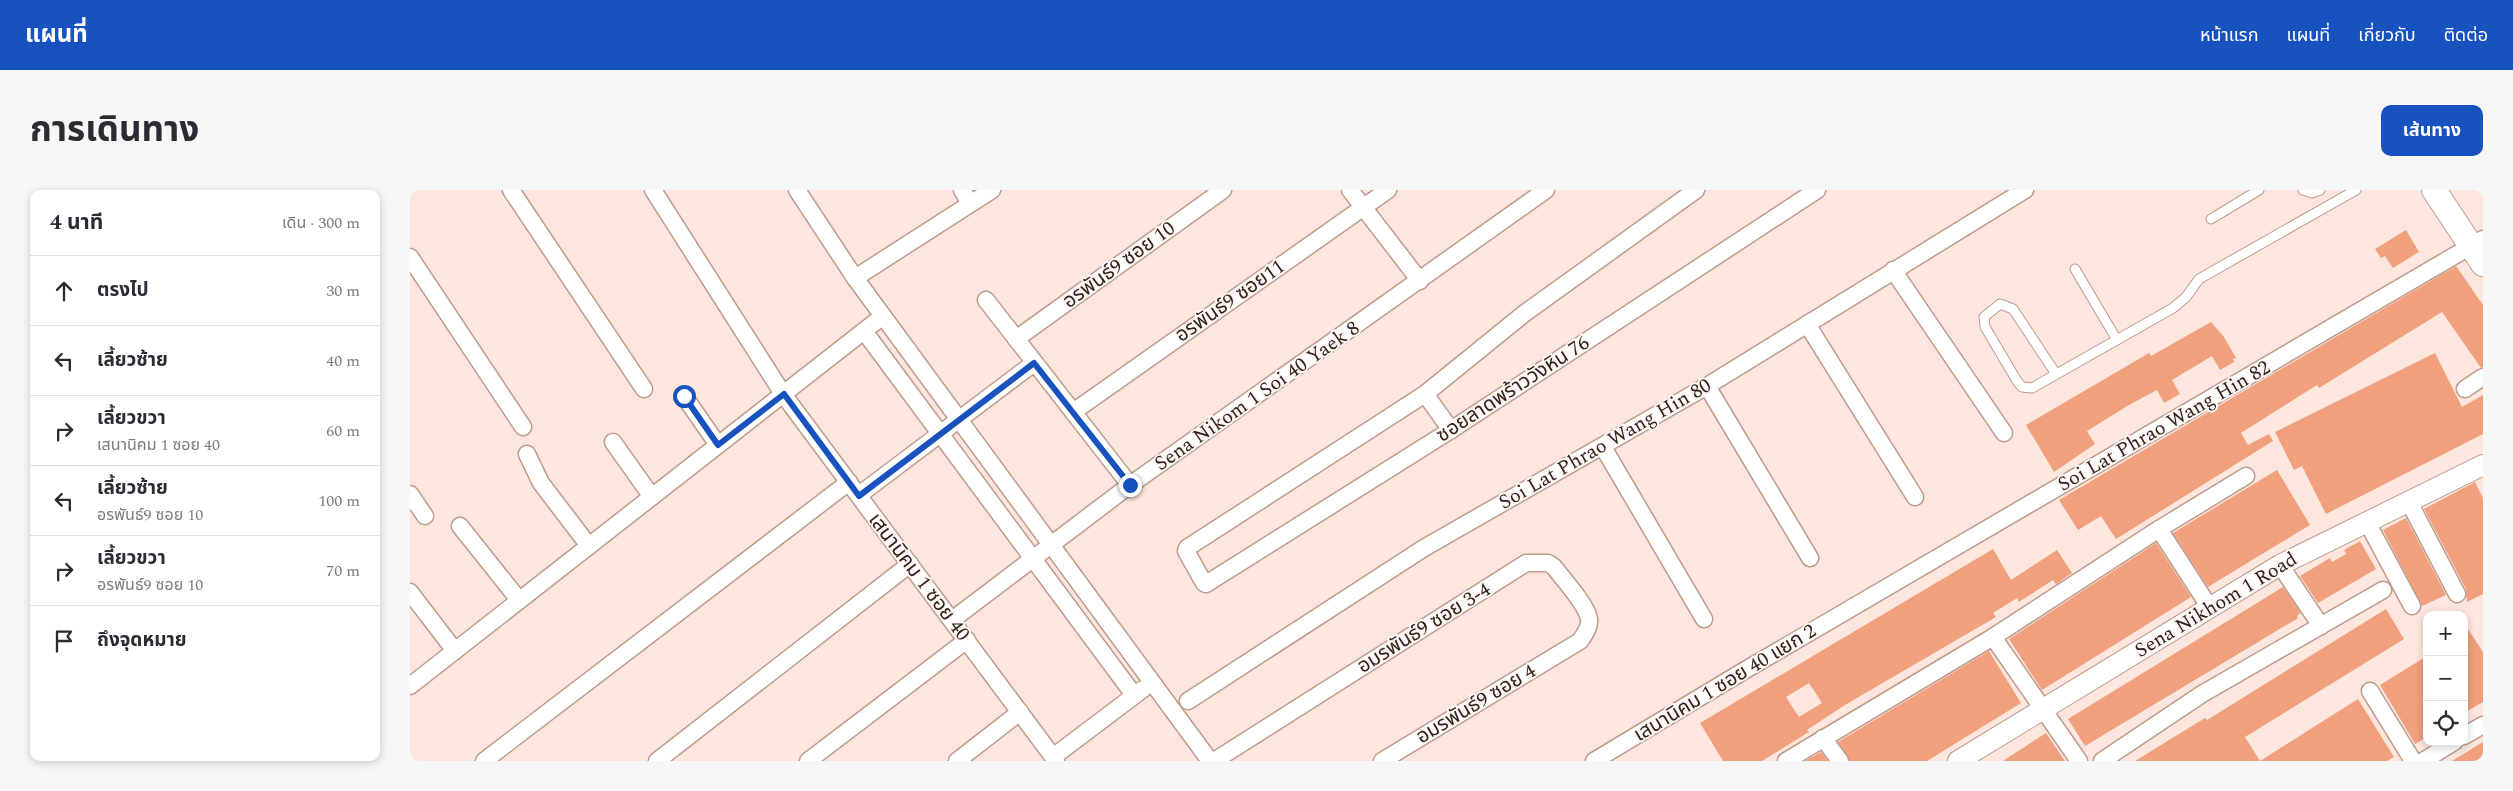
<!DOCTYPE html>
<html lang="th">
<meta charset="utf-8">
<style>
:root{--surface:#fff;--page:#f7f7f7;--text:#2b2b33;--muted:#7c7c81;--line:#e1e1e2;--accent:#1852be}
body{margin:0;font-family:Spectral,"Noto Sans Thai",serif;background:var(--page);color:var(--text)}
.controls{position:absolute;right:15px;bottom:15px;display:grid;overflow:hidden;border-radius:10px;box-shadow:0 2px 8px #0003}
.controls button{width:45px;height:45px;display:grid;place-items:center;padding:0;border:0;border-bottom:1px solid var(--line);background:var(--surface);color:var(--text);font:25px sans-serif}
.stop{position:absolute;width:15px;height:15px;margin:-11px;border:4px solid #1852be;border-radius:50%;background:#fff}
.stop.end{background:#1852be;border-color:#fff;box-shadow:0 1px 5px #0008}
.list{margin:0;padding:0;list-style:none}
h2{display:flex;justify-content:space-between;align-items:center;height:65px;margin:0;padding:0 20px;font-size:21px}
h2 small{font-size:16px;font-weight:400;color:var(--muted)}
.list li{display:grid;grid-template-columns:32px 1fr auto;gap:15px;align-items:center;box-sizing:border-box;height:70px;padding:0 20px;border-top:1px solid var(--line)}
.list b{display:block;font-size:19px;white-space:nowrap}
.list p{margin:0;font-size:16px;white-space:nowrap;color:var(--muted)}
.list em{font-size:16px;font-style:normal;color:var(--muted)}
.icon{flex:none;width:28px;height:28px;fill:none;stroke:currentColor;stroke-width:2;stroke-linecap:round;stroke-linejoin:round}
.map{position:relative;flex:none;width:2073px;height:571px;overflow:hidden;border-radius:10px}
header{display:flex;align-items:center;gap:30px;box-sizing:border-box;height:70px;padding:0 25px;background:var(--accent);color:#fff}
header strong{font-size:24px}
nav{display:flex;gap:28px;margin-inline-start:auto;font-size:18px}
.intro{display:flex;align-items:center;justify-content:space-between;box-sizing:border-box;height:120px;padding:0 30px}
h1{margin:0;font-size:35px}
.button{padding:12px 22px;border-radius:10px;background:var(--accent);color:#fff;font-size:18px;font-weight:700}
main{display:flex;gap:30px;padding:0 30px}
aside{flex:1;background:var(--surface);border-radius:10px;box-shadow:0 2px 8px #0003}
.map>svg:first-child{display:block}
.building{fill:#f0a07c;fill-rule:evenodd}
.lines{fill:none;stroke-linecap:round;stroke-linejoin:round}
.service-casing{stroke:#bd9c8d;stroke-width:11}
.minor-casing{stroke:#bd9c8d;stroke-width:19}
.tertiary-casing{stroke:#bd9c8d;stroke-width:22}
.secondary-casing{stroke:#bd9c8d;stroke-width:26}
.service{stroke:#fff;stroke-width:9}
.minor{stroke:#fff;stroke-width:16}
.tertiary{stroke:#fff;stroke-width:20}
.secondary{stroke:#fff;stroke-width:24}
.route{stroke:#1852be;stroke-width:6}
.labels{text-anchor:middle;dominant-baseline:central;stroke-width:4;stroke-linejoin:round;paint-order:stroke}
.street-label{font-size:20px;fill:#2f221d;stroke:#fef7f4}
</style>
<header>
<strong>แผนที่</strong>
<nav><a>หน้าแรก</a><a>แผนที่</a><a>เกี่ยวกับ</a><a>ติดต่อ</a></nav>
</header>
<div class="intro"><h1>การเดินทาง</h1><a class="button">เส้นทาง</a></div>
<main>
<aside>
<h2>4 นาที<small>เดิน · 300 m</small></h2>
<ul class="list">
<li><svg class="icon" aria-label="ahead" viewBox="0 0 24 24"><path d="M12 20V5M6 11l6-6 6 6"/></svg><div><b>ตรงไป</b></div><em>30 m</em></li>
<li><svg class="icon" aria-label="left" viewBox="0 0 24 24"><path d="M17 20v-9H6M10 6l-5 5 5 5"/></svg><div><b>เลี้ยวซ้าย</b></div><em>40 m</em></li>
<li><svg class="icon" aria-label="right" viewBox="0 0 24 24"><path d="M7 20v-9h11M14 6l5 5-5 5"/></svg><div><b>เลี้ยวขวา</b><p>เสนานิคม 1 ซอย 40</p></div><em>60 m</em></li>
<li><svg class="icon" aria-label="left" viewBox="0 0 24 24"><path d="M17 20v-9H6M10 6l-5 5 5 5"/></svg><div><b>เลี้ยวซ้าย</b><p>อรพันธ์9 ซอย 10</p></div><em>100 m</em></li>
<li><svg class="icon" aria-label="right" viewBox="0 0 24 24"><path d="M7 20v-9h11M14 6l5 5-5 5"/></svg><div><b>เลี้ยวขวา</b><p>อรพันธ์9 ซอย 10</p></div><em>70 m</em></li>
<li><svg class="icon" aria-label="arrive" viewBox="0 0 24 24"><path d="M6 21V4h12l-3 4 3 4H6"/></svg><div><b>ถึงจุดหมาย</b></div></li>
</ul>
</aside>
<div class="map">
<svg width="2073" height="571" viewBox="0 0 2073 571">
<rect width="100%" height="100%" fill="#fce6dd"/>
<g class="building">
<path d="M1996,40l13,22 -26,16 -8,-12 -4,2 -6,-9z"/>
<path d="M2046,76l27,39v62l-2,1 -39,-56 -123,76 -2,-3 -76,48 7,12 21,-11 4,7 -157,98 -15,-23 -23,14 -19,-30z"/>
<path d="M1801,132l13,15 12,21 -3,1 1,3 -14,8 -8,-14 -40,24 8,14 -16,9 -7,-13 -28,15 -42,26 8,13 -41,28 -28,-47 123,-72 2,3z"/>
<path d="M2025,163l27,54 21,-12v39l-157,80 -24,-48 -8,4 -19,-38z"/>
<path d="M1867,280l33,55 -102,62 -35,-54z"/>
<path d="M2065,292l8,16v96l-16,8 -1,-13 -42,-80z"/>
<path d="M1996,328l40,77 -24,11 -39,-76z"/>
<path d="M1950,351l16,28 -58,34 -18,-27 30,-18 2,4 14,-8 -2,-4z"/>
<path d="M1746,353l35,54 -149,93 -33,-51z"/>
<path d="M1583,359l18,31 46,-30 15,23 -16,11 -3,-4 -34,22 -2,-4 -24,15 3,4 -151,88 -38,25 2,2 -47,29h-39l-23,-38zM1399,493l13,20 -23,14 -13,-20z"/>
<path d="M1873,397l18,26 -4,3 1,2 -213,128 -17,-27z"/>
<path d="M1976,419l18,30 -159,98 15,24 98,-62 36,58 -7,4h-252l70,-43 2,2z"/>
<path d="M2054,433l19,29v50l-19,11z"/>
<path d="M1579,461l32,52 -94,58h-77l-12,-19z"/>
<path d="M2017,466v81l-12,7 -35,-59z"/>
<path d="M1636,543l19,28h-62z"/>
<path d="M2073,552v19h-31z"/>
<path d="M1411,562l7,9h-23z"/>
</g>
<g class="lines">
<defs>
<g id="service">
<path d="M1893,0l9,3 8,-3"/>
<path d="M1801,29l48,-29"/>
<path d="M1665,79l42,71"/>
<path d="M1646,184l-43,-65 -13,-5 -16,13 1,10 32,54 5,6 10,1 141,-80 13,-11 13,-18 157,-89"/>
</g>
<g id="minor">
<path d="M101,0l133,199"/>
<path d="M243,0l130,204 273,367"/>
<path d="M387,0l58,88 355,483"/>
<path d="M552,0l8,13"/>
<path d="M940,0l70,91"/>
<path d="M1286,0l-171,123 -100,81 -238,154 -1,3 18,32 2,1 245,-154 366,-240"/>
<path d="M0,67l113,170"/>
<path d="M1483,80l111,163"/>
<path d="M445,88l137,-88"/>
<path d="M576,110l144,185"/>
<path d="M1397,134l108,173"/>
<path d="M454,141l270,364"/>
<path d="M606,149l207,-149"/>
<path d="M1297,196l103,172"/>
<path d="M2055,199l18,-12"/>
<path d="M1015,204l26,36"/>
<path d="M274,206l34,49"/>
<path d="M663,222l315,-222"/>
<path d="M203,252l39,55"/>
<path d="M1193,257l101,172"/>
<path d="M117,264l14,29 48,63"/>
<path d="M0,304l15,22"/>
<path d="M449,305l175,-132"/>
<path d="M1999,312l48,92"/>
<path d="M1957,332l45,84"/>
<path d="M50,336l59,74"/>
<path d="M1749,339l51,79"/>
<path d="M1870,375l41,61"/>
<path d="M0,402l45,59"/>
<path d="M542,430l178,-135 416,-295"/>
<path d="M1583,447l86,124"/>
<path d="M0,496l473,-370"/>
<path d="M1960,501l43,70"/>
<path d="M778,511l236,-153 283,-162 318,-196"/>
<path d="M2054,546l19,-11"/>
<path d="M1413,548l17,23"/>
<path d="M643,567l90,-68"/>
<path d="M74,571l365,-279"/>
<path d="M247,571l253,-197"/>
<path d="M398,571l159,-121"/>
<path d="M547,571l63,-49"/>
<path d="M804,571l312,-198h22l6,4c9,12 33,38 35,52 1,8 -4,15 -9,22l-198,120"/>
<path d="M1184,571l153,-92 736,-430"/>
<path d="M1376,571l207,-124 166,-108 87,-53"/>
<path d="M1692,571l100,-67 181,-104"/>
<path d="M2013,571l31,-19"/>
</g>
<path id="tertiary" d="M1548,571l322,-196 203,-100"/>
<path id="secondary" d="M2024,0l49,74"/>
</defs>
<use href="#service" class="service-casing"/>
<use href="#minor" class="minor-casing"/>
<use href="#tertiary" class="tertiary-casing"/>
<use href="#secondary" class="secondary-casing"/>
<use href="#service" class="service"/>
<use href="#minor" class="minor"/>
<use href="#tertiary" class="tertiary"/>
<use href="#secondary" class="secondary"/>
</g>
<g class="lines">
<path class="route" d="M274,206l34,49 66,-51 75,102 175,-133 96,122"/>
</g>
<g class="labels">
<g class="street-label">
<text transform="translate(709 75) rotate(-36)">อรพันธ์9 ซอย 10</text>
<text transform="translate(820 111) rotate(-35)">อรพันธ์9 ซอย11</text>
<text transform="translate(1103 199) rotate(-33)">ซอยลาดพร้าววังหิน 76</text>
<text transform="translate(847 206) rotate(-35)">Sena Nikom 1 Soi 40 Yaek 8</text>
<text transform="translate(1754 236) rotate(-30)">Soi Lat Phrao Wang Hin 82</text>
<text transform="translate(1195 254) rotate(-30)">Soi Lat Phrao Wang Hin 80</text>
<text transform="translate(509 387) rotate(53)">เสนานิคม 1 ซอย 40</text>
<text transform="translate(1806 415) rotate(-31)">Sena Nikhom 1 Road</text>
<text transform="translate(1014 438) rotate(-32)">อมรพันธ์9 ซอย 3-4</text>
<text transform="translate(1315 493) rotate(-31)">เสนานิคม 1 ซอย 40 แยก 2</text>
<text transform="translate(1066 514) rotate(-31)">อมรพันธ์9 ซอย 4</text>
</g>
</g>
</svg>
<div class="controls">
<button>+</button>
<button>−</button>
<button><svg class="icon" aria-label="locate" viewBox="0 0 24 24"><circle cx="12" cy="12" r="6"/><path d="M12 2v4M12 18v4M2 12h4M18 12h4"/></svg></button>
</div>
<div class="stop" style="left:274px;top:206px"></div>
<div class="stop end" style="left:720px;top:295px"></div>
</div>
</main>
